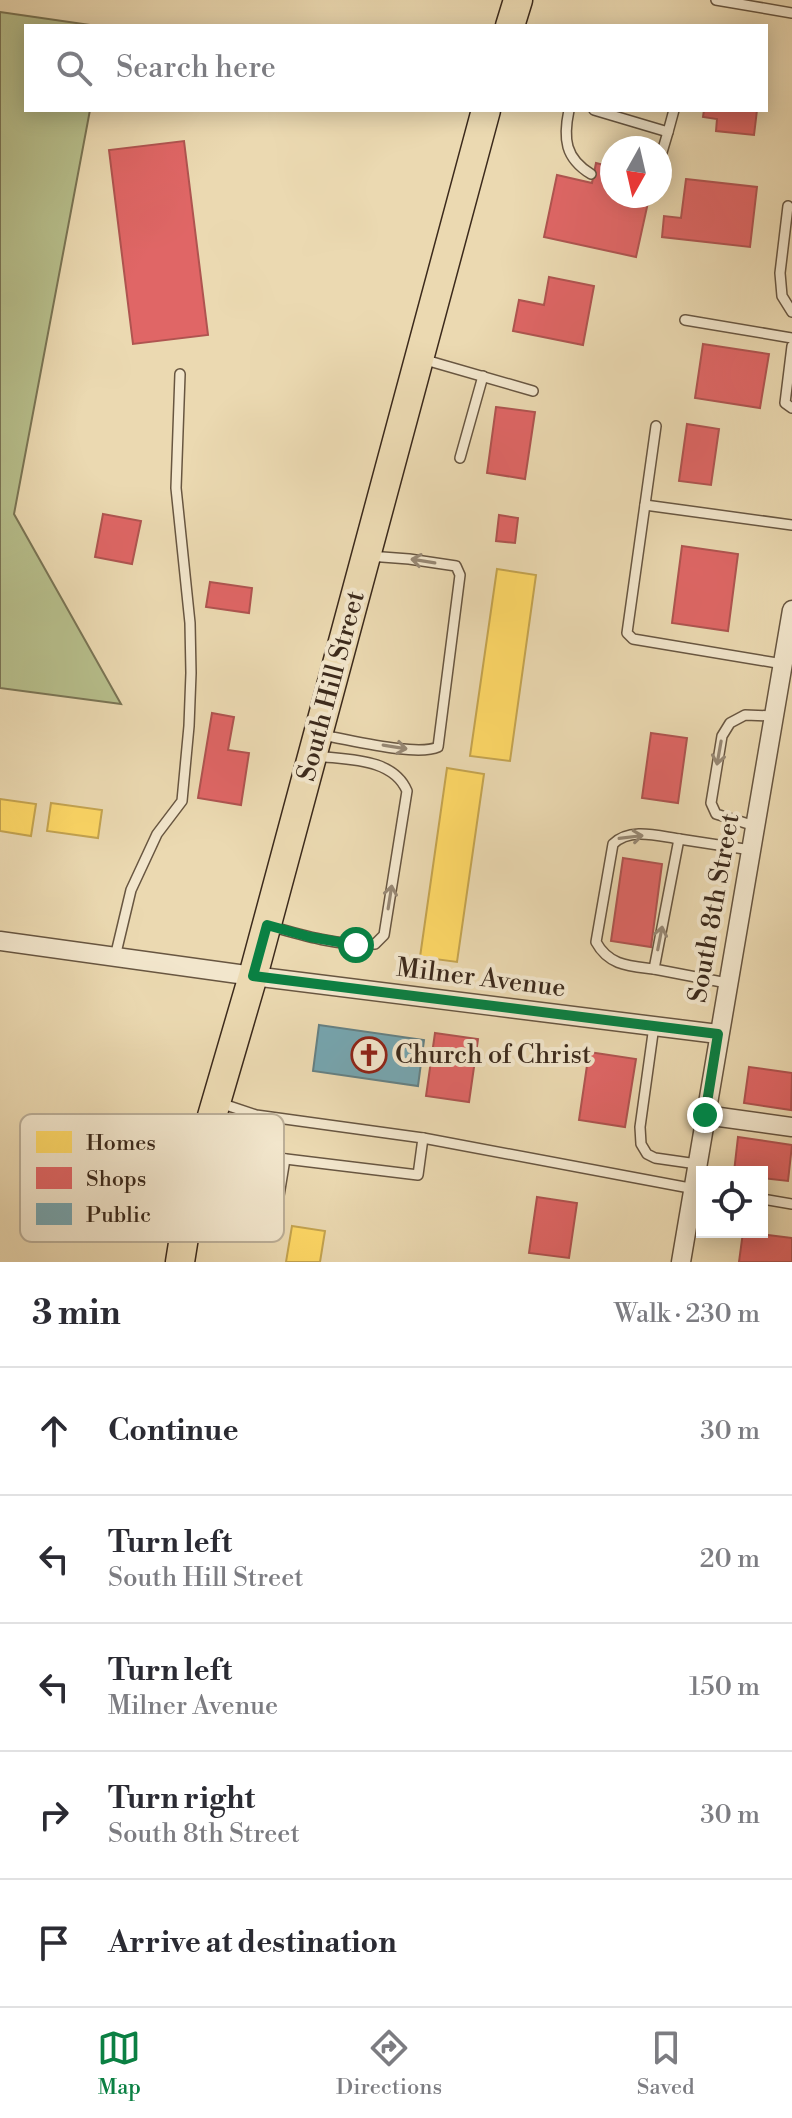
<!DOCTYPE html>
<meta charset="utf-8">
<style>
:root{--surface:#fff;--page:#f7f7f7;--text:#2b2b33;--muted:#7c7c81;--line:#e1e1e2;--accent:#0b8043}
body{margin:0;font-family:"Libre Bodoni",serif;background:var(--page);color:var(--text)}
.controls{position:absolute;right:24px;bottom:24px;display:grid;overflow:hidden;border-radius:0px;box-shadow:0 4px 20px #0003}
.controls button{width:72px;height:72px;display:grid;place-items:center;padding:0;border:0;border-bottom:2px solid var(--line);background:var(--surface);color:var(--text);font:40px sans-serif}
.compass{position:absolute;left:600px;top:136px;width:72px;height:72px;border-radius:50%;background:var(--surface);box-shadow:0 4px 20px #0003;rotate:188deg}
.stop{position:absolute;width:24px;height:24px;margin:-18px;border:6px solid #0b8043;border-radius:50%;background:#fff}
.stop.end{background:#0b8043;border-color:#fff;box-shadow:0 2px 8px #0008}
.list{margin:0;padding:0;list-style:none}
h2{display:flex;justify-content:space-between;align-items:center;height:104px;margin:0;padding:0 32px;font-size:34px}
h2 small{font-size:26px;font-weight:400;color:var(--muted)}
.list li{display:grid;grid-template-columns:52px 1fr auto;gap:24px;align-items:center;box-sizing:border-box;height:128px;padding:0 32px;border-top:2px solid var(--line)}
.list b{display:block;font-size:30px;white-space:nowrap}
.list p{margin:0;font-size:26px;white-space:nowrap;color:var(--muted)}
.list em{font-size:26px;font-style:normal;color:var(--muted)}
.icon{flex:none;width:44px;height:44px;fill:none;stroke:currentColor;stroke-width:2;stroke-linecap:round;stroke-linejoin:round}
.map{position:relative;flex:none;width:792px;height:1262px;overflow:hidden}
.search{position:absolute;background:var(--surface);box-shadow:0 4px 20px #0003;left:24px;right:24px;top:24px;height:88px;display:flex;align-items:center;gap:20px;box-sizing:border-box;padding:0 28px;border-radius:0px;color:var(--muted);font-size:30px}
.sheet{height:744px;background:var(--surface)}
nav{display:flex;justify-content:space-around;align-items:center;box-sizing:border-box;height:112px;border-top:2px solid var(--line);background:var(--surface);font-size:22px;color:var(--muted)}
nav a{display:grid;justify-items:center;gap:4px}
nav .on{color:var(--accent)}
.map>svg:first-child{display:block}
.green{fill:#b7bf8c;stroke:#7a7454;stroke-width:2}
.homes{fill:#ffd966;stroke:#c4a450;stroke-width:2}
.shops{fill:#e06666;stroke:#af5450;stroke-width:2}
.public{fill:#76a5af;stroke:#658083;stroke-width:2}
.lines{fill:none;stroke-linecap:round;stroke-linejoin:round}
.service-casing{stroke:#685641;stroke-width:12}
.minor-casing{stroke:#685641;stroke-width:21}
.primary-casing{stroke:#3c2a1c;stroke-width:31}
.service{stroke:#f2e6cc;stroke-width:9}
.minor{stroke:#f2e6cc;stroke-width:18}
.primary{stroke:#ebd9b1;stroke-width:28}
.oneway{stroke:#978874}
.route{stroke:#0b8043;stroke-width:10}
.labels{text-anchor:middle;dominant-baseline:central;stroke-width:8;stroke-linejoin:round;paint-order:stroke}
.street-label{font-size:26px;fill:#3c2a1c;stroke:#f2e6cc}
.poi-label{font-size:26px;fill:#3c2a1c;stroke:#f2e6cc;text-anchor:start}
.key{fill:#f2e6cc;stroke:#bbae97;stroke-width:2}
.key-label{font-size:22px;fill:#3c2a1c}
</style>
<div class="map">
<svg width="792" height="1262" viewBox="0 0 792 1262">
<rect width="100%" height="100%" fill="#ebd9b1"/>
<filter id="stains"><feTurbulence type="fractalNoise" baseFrequency=".0025" numOctaves="4"/><feColorMatrix values="0 0 0 0 .2 0 0 0 0 .09 0 0 0 0 .02 0 0 0 .5 -.17"/></filter>
<radialGradient id="worn" r=".72"><stop offset=".6" stop-color="#630" stop-opacity="0"/><stop offset="1" stop-color="#630" stop-opacity=".3"/></radialGradient>
<path class="green" d="M0,12l97,14h-71v84h64l-76,404 107,190 -121,-16z"/>
<g class="homes">
<path d="M497,569l39,6 -26,186 -40,-5z"/>
<path d="M447,768l37,6 -27,188 -37,-5z"/>
<path d="M0,799l36,5 -5,32 -31,-5z"/>
<path d="M51,803l51,7 -4,28 -51,-7z"/>
<path d="M292,1226l33,5 -5,31h-34z"/>
</g>
<g class="shops">
<path d="M704,110h53l-3,25 -38,-4 1,-12 -14,-2z"/>
<path d="M184,141l24,194 -75,9 -24,-194z"/>
<path d="M596,163l16,4v29l37,2 -13,59 -92,-20 13,-62 35,8z"/>
<path d="M686,179l71,8 -7,60 -88,-10 2,-21 17,2z"/>
<path d="M549,277l45,9 -11,59 -70,-14 6,-31 25,5z"/>
<path d="M703,344l66,10 -9,54 -65,-10z"/>
<path d="M496,407l39,5 -10,67 -38,-6z"/>
<path d="M687,424l32,5 -8,56 -32,-4z"/>
<path d="M103,514l38,7 -9,43 -37,-7z"/>
<path d="M499,515l19,3 -3,25 -19,-2z"/>
<path d="M682,546l56,8 -10,77 -56,-8z"/>
<path d="M210,582l42,6 -3,25 -43,-6z"/>
<path d="M212,713l22,4 -6,33 21,3 -8,52 -43,-7z"/>
<path d="M651,733l36,5 -9,65 -36,-5z"/>
<path d="M623,858l39,6 -11,83 -40,-6z"/>
<path d="M435,1033l43,6 -9,63 -43,-6z"/>
<path d="M589,1052l47,7 -11,68 -46,-7z"/>
<path d="M749,1067l43,6 -1,37 -47,-7z"/>
<path d="M738,1137l54,8 -4,36 -26,-3v-6h-28z"/>
<path d="M537,1197l40,6 -8,55 -40,-5z"/>
<path d="M743,1232l49,6v24h-53z"/>
</g>
<path class="public" d="M319,1025l105,15 -6,46 -105,-15z"/>
<g class="lines">
<defs>
<g id="service">
<path d="M716,0l76,13"/>
<path d="M569,110c-6,29 -4,48 22,64"/>
<path d="M594,110l74,22 6,-22"/>
<path d="M660,159l8,-27"/>
<path d="M788,206l-8,67 2,23 10,16"/>
<path d="M685,320l107,18"/>
<path d="M792,346l-7,57 7,5"/>
<path d="M422,359l111,32"/>
<path d="M656,426l-29,207 6,6 150,25"/>
<path d="M460,458l23,-82"/>
<path d="M645,505l147,20"/>
<path d="M321,735c27,4 95,22 117,12l22,-172 -4,-9 -47,-7 -40,-3"/>
<path d="M755,826l-39,-12 -5,-11 11,-67 8,-13 15,-8 29,1"/>
<path d="M270,926c34,10 69,20 105,18l9,-9 23,-144c-14,-33 -58,-31 -90,-35"/>
<path d="M115,957l16,-67 26,-56 25,-33 7,-75 2,-53 -1,-50 -14,-135 4,-114"/>
<path d="M654,969c-24,-3 -45,-3 -58,-27l17,-98c17,-17 45,-8 66,-5"/>
<path d="M727,983l-73,-14 25,-130 72,11"/>
<path d="M654,1026l-14,101 1,17 6,10 8,4 42,6"/>
<path d="M220,1103l36,12 -3,40 165,20 5,-37 -167,-23"/>
<path d="M423,1138l272,51"/>
<path d="M253,1155l-17,13 -8,48 8,9 37,7 12,-73"/>
<path d="M762,1199l30,5"/>
</g>
<g id="minor">
<path d="M0,941l253,35 465,58"/>
<path d="M705,1115l87,12"/>
<path d="M681,1262l111,-652"/>
</g>
<g id="primary">
<path d="M510,26l8,-26"/>
<path d="M180,1262l13,-81 60,-205 233,-866"/>
</g>
</defs>
<use href="#service" class="service-casing"/>
<use href="#minor" class="minor-casing"/>
<use href="#primary" class="primary-casing"/>
<use href="#service" class="service"/>
<use href="#minor" class="minor"/>
<use href="#primary" class="primary"/>
</g>
<defs><path id="oneway-shaft" d="M-6 0H5M1.5-3L5.5 0L1.5 3" fill="none" stroke-width="1.6" stroke-linecap="round" stroke-linejoin="round" transform="scale(2)"/></defs>
<g class="oneway">
<use href="#oneway-shaft" transform="translate(423 561) rotate(-171)"/>
<use href="#oneway-shaft" transform="translate(395 747) rotate(9)"/>
<use href="#oneway-shaft" transform="translate(719 753) rotate(100)"/>
<use href="#oneway-shaft" transform="translate(631 837) rotate(-7)"/>
<use href="#oneway-shaft" transform="translate(390 897) rotate(-81)"/>
<use href="#oneway-shaft" transform="translate(660 938) rotate(-79)"/>
</g>
<g class="lines">
<path class="route" d="M356,945l-46,-8 -43,-12 -14,51 465,58 -13,81"/>
</g>
<defs>
<symbol id="church-ring" viewBox="-11 -11 22 22"><circle r="9.5" fill="#f2e6cc" stroke="#8f2418" stroke-width="1.5"/><path d="M-1.2-6h2.4v3.5h3.3v2.4h-3.3V6h-2.4V-.1h-3.3v-2.4h3.3Z" fill="#8f2418"/></symbol>
</defs>
<g fill-rule="evenodd">
<use href="#church-ring" x="349" y="1035" width="40" height="40"/>
</g>
<g class="labels">
<g class="street-label">
<text transform="translate(331 686) rotate(-75)">South Hill Street</text>
<text transform="translate(714 908) rotate(-80)">South 8th Street</text>
<text transform="translate(481 978) rotate(7)">Milner Avenue</text>
</g>
<g class="poi-label">
<text x="395" y="1055">Church of Christ</text>
</g>
</g>
<rect x="20" y="1114" width="264" height="128" rx="12" class="key"/>
<rect x="36" y="1131" width="36" height="22" fill="#ffd966"/>
<rect x="36" y="1167" width="36" height="22" fill="#e06666"/>
<rect x="36" y="1203" width="36" height="22" fill="#76a5af"/>
<g class="key-label">
<text x="86" y="1150">Homes</text>
<text x="86" y="1186">Shops</text>
<text x="86" y="1222">Public</text>
</g>
<rect width="100%" height="100%" filter="url(#stains)"/>
<rect width="100%" height="100%" fill="url(#worn)"/>
</svg>
<div class="controls">
<button><svg class="icon" aria-label="locate" viewBox="0 0 24 24"><circle cx="12" cy="12" r="6"/><path d="M12 2v4M12 18v4M2 12h4M18 12h4"/></svg></button>
</div>
<svg class="compass" viewBox="-18 -18 36 36"><path d="M0-13l5 13h-10z" fill="#e53935"/><path d="M0 13l5-13h-10z" fill="#7c7c81"/></svg>
<div class="stop" style="left:356px;top:945px"></div>
<div class="stop end" style="left:705px;top:1115px"></div>
<div class="search"><svg class="icon" aria-label="search" viewBox="0 0 24 24"><circle cx="10" cy="10" r="6"/><path d="M15 15l6 6"/></svg>Search here</div>
</div>
<section class="sheet">
<h2>3 min<small>Walk · 230 m</small></h2>
<ul class="list">
<li><svg class="icon" aria-label="ahead" viewBox="0 0 24 24"><path d="M12 20V5M6 11l6-6 6 6"/></svg><div><b>Continue</b></div><em>30 m</em></li>
<li><svg class="icon" aria-label="left" viewBox="0 0 24 24"><path d="M17 20v-9H6M10 6l-5 5 5 5"/></svg><div><b>Turn left</b><p>South Hill Street</p></div><em>20 m</em></li>
<li><svg class="icon" aria-label="left" viewBox="0 0 24 24"><path d="M17 20v-9H6M10 6l-5 5 5 5"/></svg><div><b>Turn left</b><p>Milner Avenue</p></div><em>150 m</em></li>
<li><svg class="icon" aria-label="right" viewBox="0 0 24 24"><path d="M7 20v-9h11M14 6l5 5-5 5"/></svg><div><b>Turn right</b><p>South 8th Street</p></div><em>30 m</em></li>
<li><svg class="icon" aria-label="arrive" viewBox="0 0 24 24"><path d="M6 21V4h12l-3 4 3 4H6"/></svg><div><b>Arrive at destination</b></div></li>
</ul>
</section>
<nav>
<a class="on"><svg class="icon" aria-label="map" viewBox="0 0 24 24"><path d="M3 6l6-2 6 2 6-2v14l-6 2-6-2-6 2zM9 4v14M15 6v14"/></svg>Map</a>
<a><svg class="icon" aria-label="directions" viewBox="0 0 24 24"><path d="M12 3l9 9-9 9-9-9zM9 14v-3h6M13 9l2 2-2 2"/></svg>Directions</a>
<a><svg class="icon" aria-label="saved" viewBox="0 0 24 24"><path d="M7 4h10v16l-5-4-5 4z"/></svg>Saved</a>
</nav>
